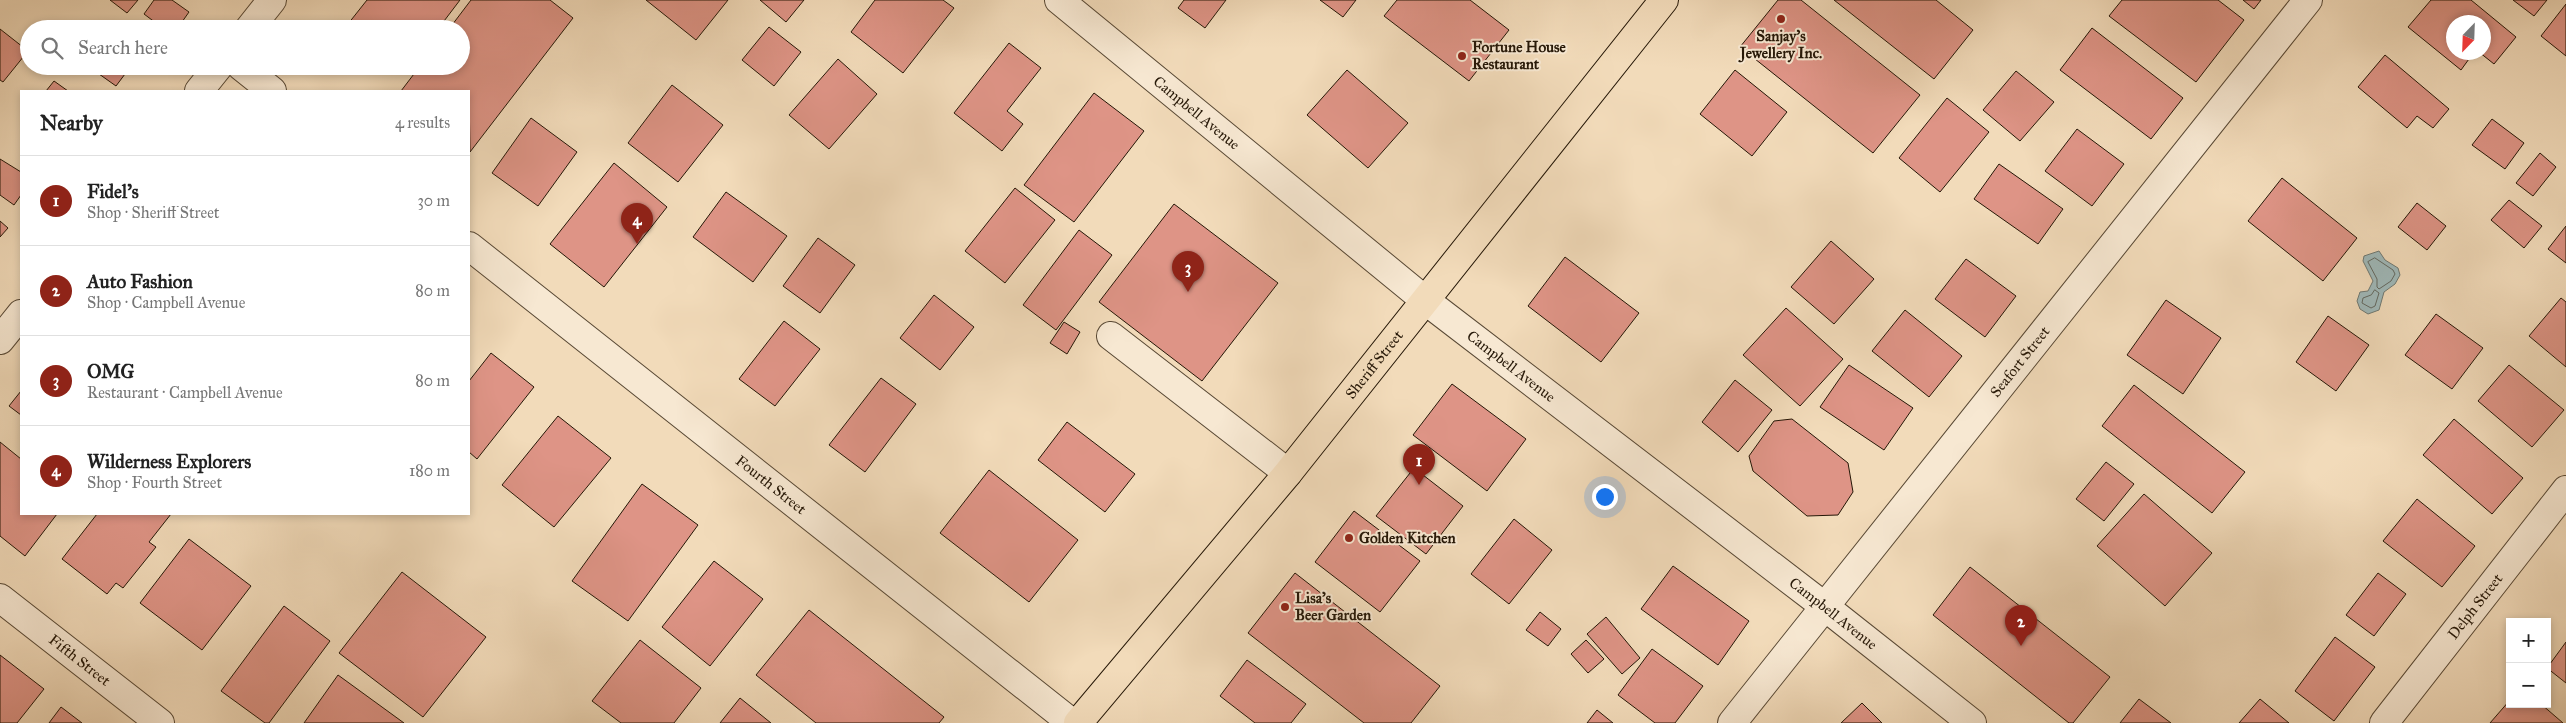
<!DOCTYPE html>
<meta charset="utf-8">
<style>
:root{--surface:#fff;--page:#f2f2f2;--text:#222;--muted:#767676;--line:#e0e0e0;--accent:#8f2418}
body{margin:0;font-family:"IM FELL Great Primer",serif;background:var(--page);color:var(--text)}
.controls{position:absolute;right:15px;bottom:15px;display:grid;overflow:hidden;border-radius:0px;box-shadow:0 2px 8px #0003}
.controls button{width:45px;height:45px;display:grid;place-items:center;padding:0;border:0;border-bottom:1px solid var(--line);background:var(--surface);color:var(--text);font:25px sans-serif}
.compass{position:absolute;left:2446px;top:15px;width:45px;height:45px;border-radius:50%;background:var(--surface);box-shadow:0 2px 8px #0003;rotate:203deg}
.you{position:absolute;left:1604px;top:496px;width:18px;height:18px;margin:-12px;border:4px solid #fff;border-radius:50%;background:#1a73e8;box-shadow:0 0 0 8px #1a73e833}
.badge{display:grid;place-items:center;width:32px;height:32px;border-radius:50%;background:var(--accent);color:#fff;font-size:16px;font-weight:700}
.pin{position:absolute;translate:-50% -41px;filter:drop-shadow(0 1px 2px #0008)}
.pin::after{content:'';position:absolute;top:26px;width:18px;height:15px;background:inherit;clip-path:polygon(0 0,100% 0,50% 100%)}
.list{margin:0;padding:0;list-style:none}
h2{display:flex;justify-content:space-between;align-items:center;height:65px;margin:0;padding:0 20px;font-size:21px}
h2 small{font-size:16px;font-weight:400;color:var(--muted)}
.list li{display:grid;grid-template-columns:32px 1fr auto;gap:15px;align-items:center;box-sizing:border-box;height:90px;padding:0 20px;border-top:1px solid var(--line)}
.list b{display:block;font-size:19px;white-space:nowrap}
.list p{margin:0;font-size:16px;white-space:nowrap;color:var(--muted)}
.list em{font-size:16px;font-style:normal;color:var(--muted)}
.icon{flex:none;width:28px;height:28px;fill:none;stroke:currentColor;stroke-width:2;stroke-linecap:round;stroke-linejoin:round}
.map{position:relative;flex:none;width:2566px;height:723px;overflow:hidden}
.search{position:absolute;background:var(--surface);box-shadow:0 2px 8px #0003;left:20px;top:20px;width:450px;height:55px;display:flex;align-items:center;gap:12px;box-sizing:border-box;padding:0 18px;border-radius:28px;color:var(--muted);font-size:19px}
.panel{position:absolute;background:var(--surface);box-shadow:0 2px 8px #0003;left:20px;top:90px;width:450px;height:425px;border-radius:0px}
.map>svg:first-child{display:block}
.water{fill:#9fb9ba;stroke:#6e7872}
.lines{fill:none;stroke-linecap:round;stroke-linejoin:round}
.shore{stroke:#626860;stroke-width:1}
.building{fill:#de9486;stroke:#251707}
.minor-casing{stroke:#584834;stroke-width:30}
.major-casing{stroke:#251707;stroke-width:30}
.minor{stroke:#f7e8d2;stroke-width:28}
.major{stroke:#f2dbba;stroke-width:28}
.poi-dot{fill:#8f2418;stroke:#f7e8d2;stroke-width:2}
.labels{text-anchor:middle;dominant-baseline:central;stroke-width:4;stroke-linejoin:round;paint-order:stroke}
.poi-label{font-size:15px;font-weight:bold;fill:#251707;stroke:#f7e8d2;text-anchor:start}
.street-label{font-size:15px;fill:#251707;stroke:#f7e8d2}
</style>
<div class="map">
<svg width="2566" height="723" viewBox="0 0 2566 723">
<rect width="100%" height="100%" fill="#f2dbba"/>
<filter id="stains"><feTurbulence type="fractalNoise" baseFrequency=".004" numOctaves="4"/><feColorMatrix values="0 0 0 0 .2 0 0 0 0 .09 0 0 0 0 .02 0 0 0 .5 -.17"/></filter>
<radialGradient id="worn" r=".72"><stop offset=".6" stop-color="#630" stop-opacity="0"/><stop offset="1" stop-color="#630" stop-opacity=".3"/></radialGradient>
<path class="water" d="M2379,251l6,9 13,8 2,7 -5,9 -11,8 -5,18 -11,4 -8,-5 -3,-8 3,-9 8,-1 5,-10 -10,-20 1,-5z"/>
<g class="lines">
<g class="shore">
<path d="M2375,258l18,12 2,4 -4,7 -12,8 -2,-2v-8l-9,-17z"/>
<path d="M2375,290l4,3 -4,13 -4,2 -9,-5 1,-5 8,-3z"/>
</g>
</g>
<g class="building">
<path d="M110,0h28l-11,13z"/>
<path d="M154,0h18l17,12 -12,17h-13l-20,-15z"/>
<path d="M367,0h93l-22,29h-94z"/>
<path d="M471,0h79l23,18 -103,134 -1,-61h-68l19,-25h41v-37h-12z"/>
<path d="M646,0h82l-32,40z"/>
<path d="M760,0h44l-18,22z"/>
<path d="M875,0h68l11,8 -51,65 -52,-41z"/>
<path d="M1184,0h42l-21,28 -27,-20z"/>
<path d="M1320,0h36l-13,17z"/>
<path d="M1397,0h73l39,30 -40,51 -85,-65z"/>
<path d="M1778,0h23l119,95 -47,58 -133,-106z"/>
<path d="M1834,0h102l37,30 -39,49z"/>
<path d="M2122,0h96l26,20 -48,62 -87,-66z"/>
<path d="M2243,0h18l-7,9z"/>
<path d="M2431,0h40l45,37 -22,27 -15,-12h5v-30h-30v30h20l-13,18 -53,-43z"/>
<path d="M2513,0h34l-13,16z"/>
<path d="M2566,4v52l-25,-20z"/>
<path d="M769,27l32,25 -27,34 -32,-26z"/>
<path d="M2092,28l91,70 -32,41 -91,-69z"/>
<path d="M0,29l28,22 -25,31 -3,-2z"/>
<path d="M1009,43l32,25 -34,43 16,13 -21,27 -48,-38z"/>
<path d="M2385,55l64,54 -16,19 -16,-12 -10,12 -49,-41z"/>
<path d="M838,59l39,35 -48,55 -40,-34z"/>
<path d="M94,66h37l-15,20 -24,-17z"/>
<path d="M392,66h16l-6,8z"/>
<path d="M1347,70l61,53 -40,45 -61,-53z"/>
<path d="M1735,70l52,42 -35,44 -52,-42z"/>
<path d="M2016,71l38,31 -34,39 -37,-31z"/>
<path d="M54,81l14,10h-22z"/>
<path d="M672,85l51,40 -45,57 -50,-39z"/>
<path d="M1094,93l50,38 -70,91 -50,-37z"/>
<path d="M1947,98l42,34 -49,60 -41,-34z"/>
<path d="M531,118l46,34 -39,54 -46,-33z"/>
<path d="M2492,119l32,24 -19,26 -33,-24z"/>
<path d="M2077,129l47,35 -32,42 -47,-35z"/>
<path d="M2540,153l16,14 -23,29 -17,-13z"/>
<path d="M0,159l21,13v23l-7,10 -14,-10z"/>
<path d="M614,163l53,44 -63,80 -54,-43z"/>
<path d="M1999,164l64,45 -25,35 -64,-45z"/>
<path d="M2282,178l75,60 -34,43 -75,-60z"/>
<path d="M1015,188l40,32 -50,63 -40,-32z"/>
<path d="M726,192l61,44 -34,46 -60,-45z"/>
<path d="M2509,200l33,26 -18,22 -33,-28z"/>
<path d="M2417,203l29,23 -19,24 -29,-23z"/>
<path d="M1174,204l104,79 -76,98 -103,-79z"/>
<path d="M0,221l8,7 -8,9z"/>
<path d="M2566,226v37l-18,-14z"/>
<path d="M1079,230l33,25 -56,75 -33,-25z"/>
<path d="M818,238l37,27 -35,48 -37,-27z"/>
<path d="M1831,241l43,38 -40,45 -43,-37z"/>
<path d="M1565,257l74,56 -38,49 -73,-56z"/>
<path d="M1966,259l50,37 -31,41 -50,-38z"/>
<path d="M934,295l40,32 -34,43 -40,-32z"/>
<path d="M2561,298l5,4v65l-37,-31z"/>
<path d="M2166,300l55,38 -38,56 -56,-39z"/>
<path d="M1786,308l57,51 -43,47 -57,-51z"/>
<path d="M1905,310l57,46 -33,41 -57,-46z"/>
<path d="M2436,314l47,34 -31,41 -47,-34z"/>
<path d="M2328,316l41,29 -33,46 -40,-29z"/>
<path d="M784,321l36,28 -45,57 -36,-27z"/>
<path d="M1064,322l16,10 -13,22 -17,-11z"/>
<path d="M491,353l43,34 -57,72 -8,-7v-71z"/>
<path d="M1849,365l64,43 -29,42 -64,-43z"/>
<path d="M2509,365l55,45 -32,37 -54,-46z"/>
<path d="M881,378l35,26 -51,68 -36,-27z"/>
<path d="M1735,380l37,30 -34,42 -36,-30z"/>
<path d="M1452,384l74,55 -39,52 -74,-56z"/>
<path d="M2134,385l111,87 -33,41 -110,-87z"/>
<path d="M21,391v24l-12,-9z"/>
<path d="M558,416l53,42 -57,69 -52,-42z"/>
<path d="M1792,419l56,44 5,29 -15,23 -31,1 -54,-45 -4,-15 25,-35z"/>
<path d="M2454,419l69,59 -31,36 -69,-59z"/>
<path d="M1067,422l68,52 -30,38 -67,-52z"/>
<path d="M0,442l21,17v55h36l-32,42 -25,-20z"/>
<path d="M2106,462l28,22 -30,37 -28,-22z"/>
<path d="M1414,468l49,38 -37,48 -50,-38z"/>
<path d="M989,470l89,70 -49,62 -89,-69z"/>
<path d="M642,484l56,41 -70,96 -56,-40z"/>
<path d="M2144,494l68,59 -47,53 -68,-60z"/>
<path d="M2417,499l58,47 -33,41 -59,-46z"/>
<path d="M1354,511l66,50 -40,51 -65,-50z"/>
<path d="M97,514h74l-22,28 7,5 -33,41 -7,-5 -9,11 -45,-35z"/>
<path d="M1514,519l38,31 -43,54 -38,-30z"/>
<path d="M189,539l62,47 -49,64 -62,-47z"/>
<path d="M714,561l49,38 -53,67 -48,-39z"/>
<path d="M1673,566l76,55 -31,44 -77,-56z"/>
<path d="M1970,567l140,110 -37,46h-4l-136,-108z"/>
<path d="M402,572l84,65 -63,80 -84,-64z"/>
<path d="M1295,573l145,113 -29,37h-47l-116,-90z"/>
<path d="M2378,573l28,21 -32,42 -28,-21z"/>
<path d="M284,606l46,35 -61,82h-4l-44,-32z"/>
<path d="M809,610l135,107 -5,6h-123l-60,-48z"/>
<path d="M1540,612l21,17 -13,17 -22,-16z"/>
<path d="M1606,617l34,41 -18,16 -35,-40z"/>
<path d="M2335,637l40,30 -41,54 -39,-30z"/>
<path d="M640,640l61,48 -27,35h-53l-29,-22z"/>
<path d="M1586,640l18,19 -16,14 -17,-19z"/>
<path d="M2566,642v41l-19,-15z"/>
<path d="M1652,649l51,37 -28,37h-20l-37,-28z"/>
<path d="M0,655l44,34 -27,34h-17z"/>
<path d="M1247,660l59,44 -15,19h-36l-35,-27z"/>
<path d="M338,675l66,48h-100z"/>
<path d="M740,698l31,25h-51z"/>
<path d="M2139,699l32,24h-51z"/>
<path d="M2260,699l29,24h-50z"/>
<path d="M2510,700v4h31l22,19h-73z"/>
<path d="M1862,703l20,20h-41z"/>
<path d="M61,707l21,16h-33z"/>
<path d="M1597,710l16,13h-26z"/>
</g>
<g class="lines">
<defs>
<g id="minor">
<path id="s1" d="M1059,0l367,301 398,305 148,117"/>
<path d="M249,29l23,-29"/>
<path d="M241,66l31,25"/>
<path d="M199,91l20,-25"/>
<path id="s2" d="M469,246l603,477"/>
<path d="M1111,336l177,137"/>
<path d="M0,340l21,-26"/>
<path id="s3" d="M0,598l160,125"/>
<path id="s4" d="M1732,723l576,-723"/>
<path id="s5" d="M2384,723l182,-233"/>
</g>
<g id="major">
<path id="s6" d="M1078,723l210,-250 376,-473"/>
</g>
</defs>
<use href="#minor" class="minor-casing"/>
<use href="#major" class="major-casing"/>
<use href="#minor" class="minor"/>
<use href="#major" class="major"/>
</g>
<g class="poi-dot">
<circle cx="1781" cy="19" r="5"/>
<circle cx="1462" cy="56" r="5"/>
<circle cx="1349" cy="538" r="5"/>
<circle cx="1285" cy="607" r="5"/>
</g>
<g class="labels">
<g class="poi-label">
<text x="1781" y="36" text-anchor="middle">Sanjay's<tspan x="1781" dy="17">Jewellery Inc.</tspan></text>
<text x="1472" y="47">Fortune House<tspan x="1472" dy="17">Restaurant</tspan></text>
<text x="1359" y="538">Golden Kitchen</text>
<text x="1295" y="598">Lisa's<tspan x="1295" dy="17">Beer Garden</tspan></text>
</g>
<g class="street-label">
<text stroke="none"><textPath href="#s1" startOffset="178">Campbell Avenue</textPath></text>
<text stroke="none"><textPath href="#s4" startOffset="462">Seafort Street</textPath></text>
<text stroke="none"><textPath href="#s6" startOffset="465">Sheriff Street</textPath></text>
<text stroke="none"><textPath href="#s1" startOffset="582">Campbell Avenue</textPath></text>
<text stroke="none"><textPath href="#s2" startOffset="385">Fourth Street</textPath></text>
<text stroke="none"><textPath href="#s5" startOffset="148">Delph Street</textPath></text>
<text stroke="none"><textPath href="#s1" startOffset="988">Campbell Avenue</textPath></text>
<text stroke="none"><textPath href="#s3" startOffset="101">Fifth Street</textPath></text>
</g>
</g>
<rect width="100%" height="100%" filter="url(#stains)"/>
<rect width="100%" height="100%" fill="url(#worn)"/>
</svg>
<div class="controls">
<button>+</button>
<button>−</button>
</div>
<svg class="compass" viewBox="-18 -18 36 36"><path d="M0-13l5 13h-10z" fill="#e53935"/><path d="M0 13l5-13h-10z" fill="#767676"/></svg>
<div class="you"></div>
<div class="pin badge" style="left:1419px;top:485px">1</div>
<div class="pin badge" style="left:2021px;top:646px">2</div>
<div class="pin badge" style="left:1188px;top:292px">3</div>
<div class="pin badge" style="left:637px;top:244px">4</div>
<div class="search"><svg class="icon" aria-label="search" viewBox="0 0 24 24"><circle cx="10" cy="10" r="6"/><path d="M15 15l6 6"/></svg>Search here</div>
<section class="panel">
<h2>Nearby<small>4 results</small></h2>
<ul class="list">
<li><span class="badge">1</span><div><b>Fidel's</b><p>Shop · Sheriff Street</p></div><em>30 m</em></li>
<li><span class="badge">2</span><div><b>Auto Fashion</b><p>Shop · Campbell Avenue</p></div><em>80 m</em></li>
<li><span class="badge">3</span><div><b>OMG</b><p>Restaurant · Campbell Avenue</p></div><em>80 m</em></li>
<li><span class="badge">4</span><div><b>Wilderness Explorers</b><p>Shop · Fourth Street</p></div><em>180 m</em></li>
</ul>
</section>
</div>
